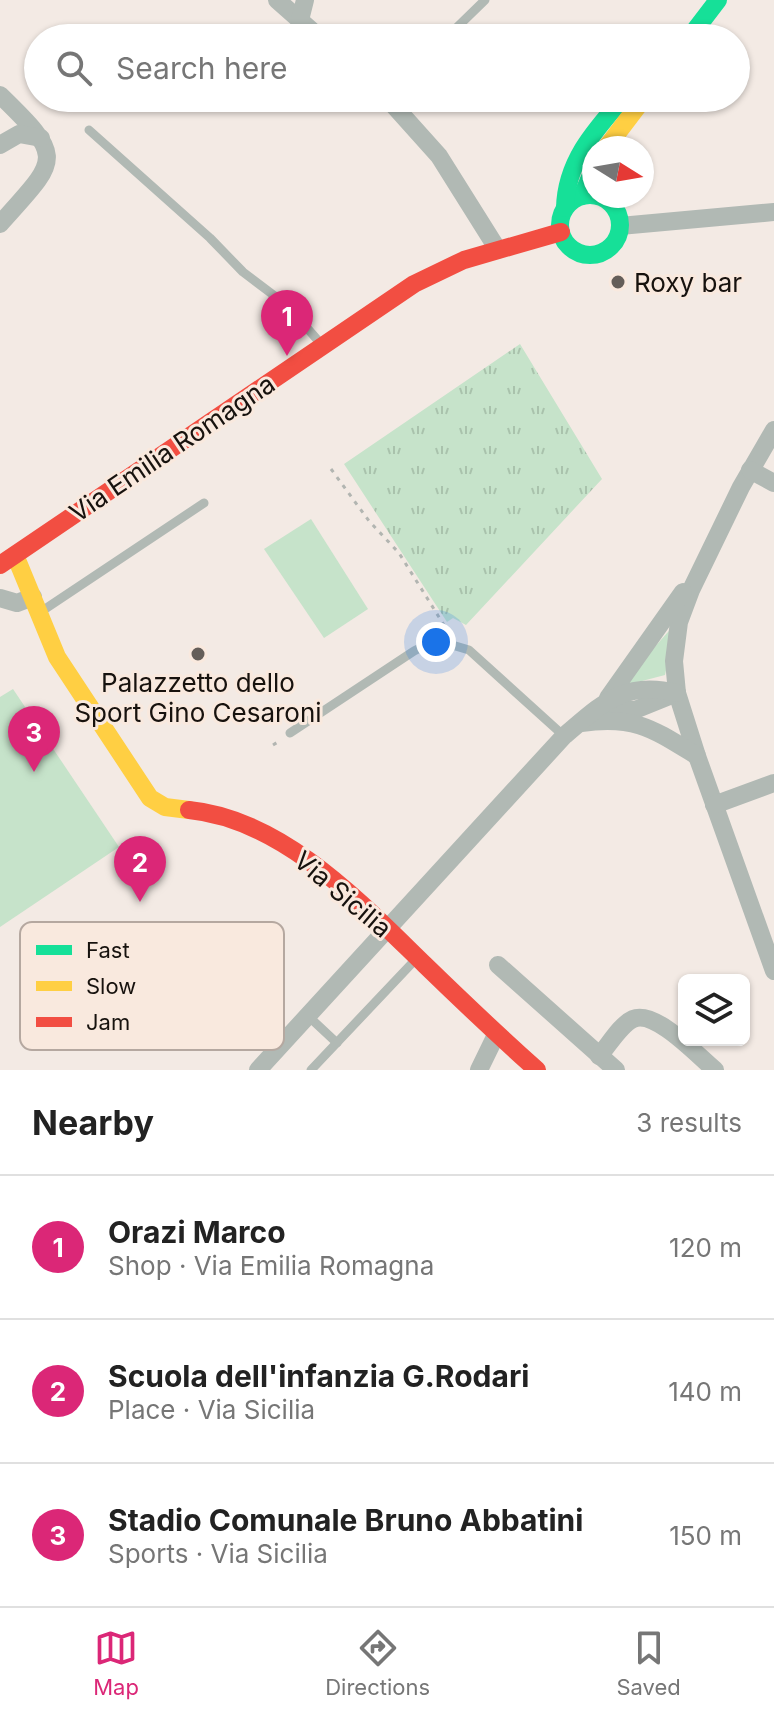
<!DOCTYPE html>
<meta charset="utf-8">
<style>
:root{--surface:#fff;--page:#f2f2f2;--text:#222;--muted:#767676;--line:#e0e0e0;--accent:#db2777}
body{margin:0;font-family:Inter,sans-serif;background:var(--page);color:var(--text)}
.controls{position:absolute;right:24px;bottom:24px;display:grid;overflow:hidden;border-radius:12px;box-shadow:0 2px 6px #0004}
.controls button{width:72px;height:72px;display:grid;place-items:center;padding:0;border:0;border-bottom:2px solid var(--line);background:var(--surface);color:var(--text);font:40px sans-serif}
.compass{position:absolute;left:582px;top:136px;width:72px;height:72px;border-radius:50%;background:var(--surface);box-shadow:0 2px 6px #0004;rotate:101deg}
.you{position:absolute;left:436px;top:642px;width:28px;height:28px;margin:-20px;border:6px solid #fff;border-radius:50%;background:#1a73e8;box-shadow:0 0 0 12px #1a73e833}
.badge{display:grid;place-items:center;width:52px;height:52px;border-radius:50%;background:var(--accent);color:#fff;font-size:26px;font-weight:700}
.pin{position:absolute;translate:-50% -66px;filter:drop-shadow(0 2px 4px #0008)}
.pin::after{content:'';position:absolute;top:42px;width:28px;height:24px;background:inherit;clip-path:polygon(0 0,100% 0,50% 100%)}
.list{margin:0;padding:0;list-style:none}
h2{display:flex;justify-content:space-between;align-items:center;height:104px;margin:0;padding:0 32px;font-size:34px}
h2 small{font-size:26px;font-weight:400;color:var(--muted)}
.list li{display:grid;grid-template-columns:52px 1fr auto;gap:24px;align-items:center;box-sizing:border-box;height:144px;padding:0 32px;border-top:2px solid var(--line)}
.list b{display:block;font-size:30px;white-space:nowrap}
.list p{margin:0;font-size:26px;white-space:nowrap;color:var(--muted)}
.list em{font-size:26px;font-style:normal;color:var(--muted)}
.icon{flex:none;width:44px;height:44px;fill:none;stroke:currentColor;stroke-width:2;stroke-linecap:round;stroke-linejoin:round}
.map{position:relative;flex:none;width:774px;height:1070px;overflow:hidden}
.search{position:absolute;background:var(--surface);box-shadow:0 2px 6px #0004;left:24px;right:24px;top:24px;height:88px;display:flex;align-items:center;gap:20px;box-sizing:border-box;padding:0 28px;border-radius:44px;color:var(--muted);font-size:30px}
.sheet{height:536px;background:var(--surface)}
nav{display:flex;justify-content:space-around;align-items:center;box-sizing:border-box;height:112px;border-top:2px solid var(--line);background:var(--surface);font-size:22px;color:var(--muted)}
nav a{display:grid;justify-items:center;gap:4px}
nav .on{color:var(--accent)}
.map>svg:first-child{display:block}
.grass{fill:#c6e3ca}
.park{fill:url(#park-tufts)}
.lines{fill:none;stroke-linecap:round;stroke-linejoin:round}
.path{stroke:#b2b5b1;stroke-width:3;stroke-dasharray:4 6;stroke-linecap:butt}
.lane{stroke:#b1b9b4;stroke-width:9}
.street{stroke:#b1b9b4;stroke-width:18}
.fast{stroke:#16e098;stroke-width:18}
.slow{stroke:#ffcf43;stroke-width:18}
.jam{stroke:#f24e42;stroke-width:18}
.poi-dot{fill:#645e59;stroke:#f9e9de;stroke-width:3}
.labels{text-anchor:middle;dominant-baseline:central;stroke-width:6;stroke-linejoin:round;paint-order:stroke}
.poi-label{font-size:26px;fill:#17120e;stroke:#f9e9de;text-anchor:start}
.street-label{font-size:26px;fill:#17120e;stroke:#f9e9de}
.key{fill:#f9e9de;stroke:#b5a8a0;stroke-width:2}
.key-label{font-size:22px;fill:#17120e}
</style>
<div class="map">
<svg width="774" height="1070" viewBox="0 0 774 1070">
<defs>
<pattern id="park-tufts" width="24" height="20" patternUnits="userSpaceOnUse" patternTransform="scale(2)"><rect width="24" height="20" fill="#c6e3ca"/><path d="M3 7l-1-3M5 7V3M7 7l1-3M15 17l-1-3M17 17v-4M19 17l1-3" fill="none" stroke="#a9c2ac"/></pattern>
</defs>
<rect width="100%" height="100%" fill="#f3eae4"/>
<g class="grass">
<path d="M311,519l57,90 -44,29 -60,-89z"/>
<path d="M676,623l-11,52 -46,12z"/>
<path d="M13,689l106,158 -119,80v-230z"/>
</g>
<path class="park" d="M520,344l82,135 -136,146 -13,-7 -6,4 -103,-158z"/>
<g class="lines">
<g class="path">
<path d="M331,469l38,52 30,32 48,77"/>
<path d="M273,745l8,-5"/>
</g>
<g class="lane">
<path d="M446,38l39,-38"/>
<path d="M89,130l121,108 33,34 45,34 33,38"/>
<path d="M39,613l165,-110"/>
<path d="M290,733l124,-82 16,-8 12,-1 27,8 95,86"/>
<path d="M307,1015l30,28"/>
<path d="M311,1070l105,-111"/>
</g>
<g class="street">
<path d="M277,0l43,38"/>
<path d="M300,20l5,-20"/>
<path d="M0,95c66,64 59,63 0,129"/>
<path d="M387,98l52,58 59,94"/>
<path d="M0,145l19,-11 22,4"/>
<path d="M620,226l154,-14"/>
<path d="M774,430l-33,57 -50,103 -12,32 -5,39 3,32 20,63 77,215"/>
<path d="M750,470l24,13"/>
<path d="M0,598l17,5 16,-6"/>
<path d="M608,698l75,-106"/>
<path d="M612,709l23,1 42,-17"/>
<path d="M581,723c54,-8 72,6 116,33"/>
<path d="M714,805l60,-22"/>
<path d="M498,965l118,105"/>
<path d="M599,1056c10,-11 21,-31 34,-37 22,-10 65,37 82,51"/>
<path d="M258,1070l306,-334c39,-33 60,-56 113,-43"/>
<path d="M479,1070l17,-35"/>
</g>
<g class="fast">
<path d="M689,38l29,-38"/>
<circle cx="590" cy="225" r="30"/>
<path d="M582,196l12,-28"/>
<path d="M565,208c1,-46 29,-77 58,-110"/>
</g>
<g class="slow">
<path d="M606,148l38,-50"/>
<path d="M15,555l42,102 93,141 15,9 24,3"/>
</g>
<g class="jam">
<path d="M0,565l414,-281 50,-24 97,-28"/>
<path d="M189,810c94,9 173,94 236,155 37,36 74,71 112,105"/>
</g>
</g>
<g class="poi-dot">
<circle cx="618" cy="282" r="8"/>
<circle cx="198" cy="654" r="8"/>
</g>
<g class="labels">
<g class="poi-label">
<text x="634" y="282">Roxy bar</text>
<text x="198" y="682" text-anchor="middle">Palazzetto dello<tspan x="198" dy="30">Sport Gino Cesaroni</tspan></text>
</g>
<g class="street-label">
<text transform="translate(172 448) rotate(-34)">Via Emilia Romagna</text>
<text transform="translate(343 894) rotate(40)">Via Sicilia</text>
</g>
</g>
<rect x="20" y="922" width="264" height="128" rx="12" class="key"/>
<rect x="36" y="945" width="36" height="10" fill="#16e098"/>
<rect x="36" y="981" width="36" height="10" fill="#ffcf43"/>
<rect x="36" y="1017" width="36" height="10" fill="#f24e42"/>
<g class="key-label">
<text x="86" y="958">Fast</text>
<text x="86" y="994">Slow</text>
<text x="86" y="1030">Jam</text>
</g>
</svg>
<div class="controls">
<button><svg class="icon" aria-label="layers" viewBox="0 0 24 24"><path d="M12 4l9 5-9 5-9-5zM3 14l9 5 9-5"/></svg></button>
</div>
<svg class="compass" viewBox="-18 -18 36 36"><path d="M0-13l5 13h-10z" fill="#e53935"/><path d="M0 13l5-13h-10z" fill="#767676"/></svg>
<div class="you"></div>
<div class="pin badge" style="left:287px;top:356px">1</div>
<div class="pin badge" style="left:140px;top:902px">2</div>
<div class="pin badge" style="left:34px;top:772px">3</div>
<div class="search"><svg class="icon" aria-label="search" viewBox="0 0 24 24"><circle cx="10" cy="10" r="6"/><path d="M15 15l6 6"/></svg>Search here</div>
</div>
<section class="sheet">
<h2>Nearby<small>3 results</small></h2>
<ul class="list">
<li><span class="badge">1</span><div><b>Orazi Marco</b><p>Shop · Via Emilia Romagna</p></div><em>120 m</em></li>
<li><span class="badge">2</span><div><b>Scuola dell'infanzia G.Rodari</b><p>Place · Via Sicilia</p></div><em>140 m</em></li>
<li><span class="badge">3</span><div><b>Stadio Comunale Bruno Abbatini</b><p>Sports · Via Sicilia</p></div><em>150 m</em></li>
</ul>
</section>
<nav>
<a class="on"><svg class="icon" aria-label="map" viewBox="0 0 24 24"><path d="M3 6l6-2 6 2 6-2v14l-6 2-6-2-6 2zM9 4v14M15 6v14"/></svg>Map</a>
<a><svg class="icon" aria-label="directions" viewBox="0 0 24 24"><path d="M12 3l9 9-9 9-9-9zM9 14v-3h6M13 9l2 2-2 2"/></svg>Directions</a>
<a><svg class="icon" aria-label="saved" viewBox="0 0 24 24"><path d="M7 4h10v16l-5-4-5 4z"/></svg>Saved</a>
</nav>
